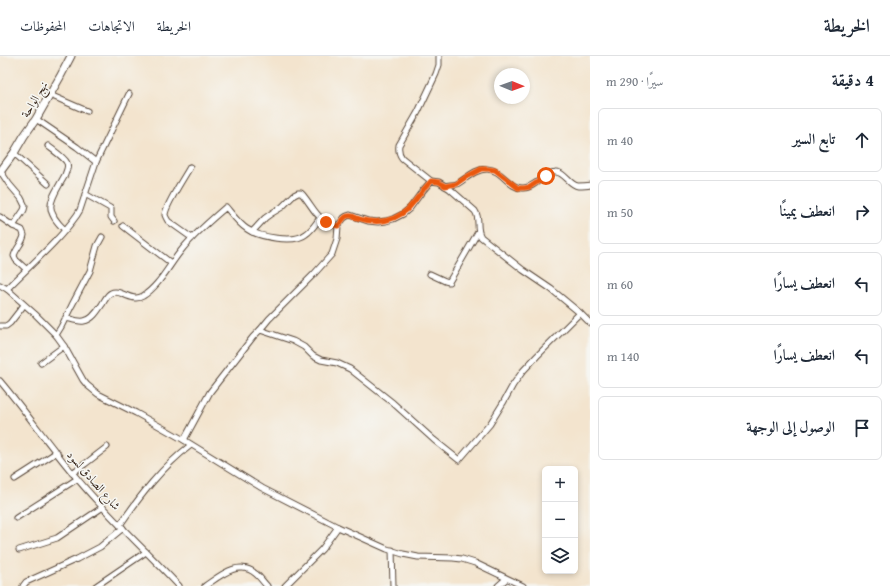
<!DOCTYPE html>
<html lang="ar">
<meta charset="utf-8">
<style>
:root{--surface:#fff;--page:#f6f6f7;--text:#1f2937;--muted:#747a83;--line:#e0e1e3}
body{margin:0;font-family:"Gentium Book Plus",Amiri,serif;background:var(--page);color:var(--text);direction:rtl}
.controls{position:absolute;right:12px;bottom:12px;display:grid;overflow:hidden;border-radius:6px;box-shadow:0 2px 6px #0003}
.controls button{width:36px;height:36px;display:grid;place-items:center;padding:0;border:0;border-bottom:1px solid var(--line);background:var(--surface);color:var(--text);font:20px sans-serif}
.compass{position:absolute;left:494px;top:12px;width:36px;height:36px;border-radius:50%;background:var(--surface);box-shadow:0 2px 6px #0003;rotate:91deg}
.stop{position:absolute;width:12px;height:12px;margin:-9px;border:3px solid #ea580c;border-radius:50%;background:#fff}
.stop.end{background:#ea580c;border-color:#fff;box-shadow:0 1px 4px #0008}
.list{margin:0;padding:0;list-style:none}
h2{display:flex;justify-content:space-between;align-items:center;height:52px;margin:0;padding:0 16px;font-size:17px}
h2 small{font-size:13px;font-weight:400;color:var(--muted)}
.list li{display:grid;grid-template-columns:26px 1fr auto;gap:12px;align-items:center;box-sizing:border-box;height:64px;margin:0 8px 8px;padding:0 8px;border:1px solid var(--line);border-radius:6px}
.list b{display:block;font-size:15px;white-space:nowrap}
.list em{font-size:13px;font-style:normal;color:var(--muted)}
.icon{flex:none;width:22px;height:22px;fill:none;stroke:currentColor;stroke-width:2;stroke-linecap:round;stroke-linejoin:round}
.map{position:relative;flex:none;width:590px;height:530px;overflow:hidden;direction:ltr}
header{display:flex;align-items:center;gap:24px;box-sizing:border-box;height:56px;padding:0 20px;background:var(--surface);border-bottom:1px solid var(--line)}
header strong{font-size:19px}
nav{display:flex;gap:22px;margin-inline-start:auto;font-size:14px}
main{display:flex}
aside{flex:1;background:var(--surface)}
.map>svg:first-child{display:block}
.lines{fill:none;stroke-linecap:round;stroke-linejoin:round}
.minor-casing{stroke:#574638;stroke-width:7}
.tertiary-casing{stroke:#574638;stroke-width:9}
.minor{stroke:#fff;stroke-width:5}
.tertiary{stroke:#fff;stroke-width:7}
.route{stroke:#ea580c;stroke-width:5}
.labels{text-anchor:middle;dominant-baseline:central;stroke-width:3;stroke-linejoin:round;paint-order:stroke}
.street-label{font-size:12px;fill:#3b2a1e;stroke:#f6f6f2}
</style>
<header>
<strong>الخريطة</strong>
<nav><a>الخريطة</a><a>الاتجاهات</a><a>المحفوظات</a></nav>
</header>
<main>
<aside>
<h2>4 دقيقة<small>سيرًا · 290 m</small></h2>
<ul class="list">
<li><svg class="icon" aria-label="ahead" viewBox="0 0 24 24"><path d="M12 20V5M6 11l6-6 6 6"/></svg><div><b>تابع السير</b></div><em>40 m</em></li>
<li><svg class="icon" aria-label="right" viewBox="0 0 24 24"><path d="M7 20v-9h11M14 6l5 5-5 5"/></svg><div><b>انعطف يمينًا</b></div><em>50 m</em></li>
<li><svg class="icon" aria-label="left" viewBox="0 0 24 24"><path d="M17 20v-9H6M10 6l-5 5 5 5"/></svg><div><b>انعطف يسارًا</b></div><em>60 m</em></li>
<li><svg class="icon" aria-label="left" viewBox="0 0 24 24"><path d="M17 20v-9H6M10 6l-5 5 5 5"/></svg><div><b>انعطف يسارًا</b></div><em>140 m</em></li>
<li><svg class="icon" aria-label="arrive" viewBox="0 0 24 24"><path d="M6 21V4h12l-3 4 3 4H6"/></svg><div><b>الوصول إلى الوجهة</b></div></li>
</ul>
</aside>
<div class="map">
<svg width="590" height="530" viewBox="0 0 590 530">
<rect width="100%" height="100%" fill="#f6f6f2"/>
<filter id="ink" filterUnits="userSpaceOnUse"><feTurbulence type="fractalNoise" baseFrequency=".025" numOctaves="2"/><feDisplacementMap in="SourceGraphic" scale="8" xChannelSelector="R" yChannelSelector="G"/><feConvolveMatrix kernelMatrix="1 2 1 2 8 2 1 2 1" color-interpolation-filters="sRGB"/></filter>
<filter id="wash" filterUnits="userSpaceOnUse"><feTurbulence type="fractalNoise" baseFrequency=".012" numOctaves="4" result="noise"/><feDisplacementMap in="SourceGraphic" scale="16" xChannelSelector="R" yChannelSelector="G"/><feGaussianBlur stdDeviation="0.9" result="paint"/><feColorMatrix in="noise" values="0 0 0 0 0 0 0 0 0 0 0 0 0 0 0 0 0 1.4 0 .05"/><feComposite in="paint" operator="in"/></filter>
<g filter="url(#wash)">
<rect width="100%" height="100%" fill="#f3e4ce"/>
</g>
<g filter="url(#ink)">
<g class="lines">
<defs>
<g id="minor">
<path d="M439,0v9l-3,9 -18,38 -19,33c-1,6 0,9 3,13l29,23 8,1 11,7 25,22c6,9 0,16 6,26l42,33 28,19 29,24 10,10"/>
<path d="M50,39l37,16"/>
<path d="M36,63l41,28 19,15"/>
<path d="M48,90c5,4 17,12 19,17 2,4 -1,8 -2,12 -13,24 -24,33 0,55"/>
<path d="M14,97l34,31"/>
<path d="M190,111c-5,9 -25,39 -25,48 1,3 2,4 3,6l24,17"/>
<path d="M1,116l8,12 12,14 4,8 -1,4 -11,16 9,4 2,5c-1,8 -8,13 -10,21l2,4 10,9"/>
<path d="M445,130c4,-1 9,-1 12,-2 10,-6 18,-15 30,-15 15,0 22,20 36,19 13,0 20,-15 32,-16 9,-1 14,13 23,14 4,0 8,0 12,-1"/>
<path d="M85,138l25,14 1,1v8l3,4"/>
<path d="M0,161l13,9"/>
<path d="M123,170l48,37"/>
<path d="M252,176l13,-14 7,-5 10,-6 12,-12 4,-2h3l2,2c13,16 13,25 35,31l6,-8 3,-2 3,-1 18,6 10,1 8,-1 7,-2 10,-5 7,-6 11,-15 10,-12"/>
<path d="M430,218l15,7 4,1 29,-50"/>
<path d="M0,229l7,4 28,25 21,21 8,11 19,34 4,5 11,9 38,19 48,27 78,48 76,39 49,22 16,5 15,3 35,1 9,1 13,4 48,23"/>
<path d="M7,233c23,-24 50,-46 70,-74l3,-5 16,-48 33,-68"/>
<path d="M66,262c5,1 12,4 18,3 9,-1 15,-12 19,-18 2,-3 4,-8 8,-10 9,-5 20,10 32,3 16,-10 25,-29 37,-44 13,-17 30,-31 46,-45 6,7 13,17 21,22 12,8 47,15 59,5 6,-4 10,-11 14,-16"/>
<path d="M0,270h6l4,-3 14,-18"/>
<path d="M260,274l9,-11 45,-45 18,-20 5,-15 1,-13"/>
<path d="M56,279l5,-8 11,-22 18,-34 7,-25 5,-9"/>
<path d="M41,307l23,-17"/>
<path d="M0,325c33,39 61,82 96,119 27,30 56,57 83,86"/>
<path d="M184,384l26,-48 43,-55 7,-7 33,11 11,6 9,9 8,4 16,3 13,6 43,34 41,37 25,20 31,-36 13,-21 10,-18 10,-14 14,-15 43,-43"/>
<path d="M72,417l13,-9 22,-17"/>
<path d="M15,423l42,-27"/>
<path d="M16,462l61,-39"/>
<path d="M120,469c20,-29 42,-58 71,-80"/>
<path d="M19,494l38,-12 46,-31"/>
<path d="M392,494l1,36"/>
<path d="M23,530l3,-4 51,-23 23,-12 23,-19"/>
<path d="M96,530l50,-34"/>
<path d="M205,530c15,-10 34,-27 51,-12 4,3 7,8 11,12"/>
<path d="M285,530l37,-37 16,-22"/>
<path d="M498,530l8,-7"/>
</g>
<path id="tertiary" d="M0,116l14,-19 10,-17 12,-17 24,-42 11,-21"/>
</defs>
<use href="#minor" class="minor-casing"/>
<use href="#tertiary" class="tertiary-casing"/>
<use href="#minor" class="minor"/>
<use href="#tertiary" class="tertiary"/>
</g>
</g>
<g class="lines" filter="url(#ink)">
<path class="route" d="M326,166l4,2 8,2c3,-3 6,-10 10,-10 4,-1 6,1 9,2 12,4 25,5 37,0 15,-7 17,-13 27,-25 3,-5 7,-8 10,-12l8,1 6,4 11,-2 10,-7 15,-8h7l7,1 23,18h6l6,-1 16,-11"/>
</g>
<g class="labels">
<g class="street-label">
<text transform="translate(34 43) rotate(-59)">نهج الواحة</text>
<text transform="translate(94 424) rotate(49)">شارع الصادق لسود</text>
</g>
</g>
</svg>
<div class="controls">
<button>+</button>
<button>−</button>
<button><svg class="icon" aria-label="layers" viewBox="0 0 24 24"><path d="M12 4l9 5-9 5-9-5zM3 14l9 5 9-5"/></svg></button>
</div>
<svg class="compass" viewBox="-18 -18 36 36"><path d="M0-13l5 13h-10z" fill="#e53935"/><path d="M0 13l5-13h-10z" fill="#747a83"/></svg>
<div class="stop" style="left:546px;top:120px"></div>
<div class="stop end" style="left:326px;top:166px"></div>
</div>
</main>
